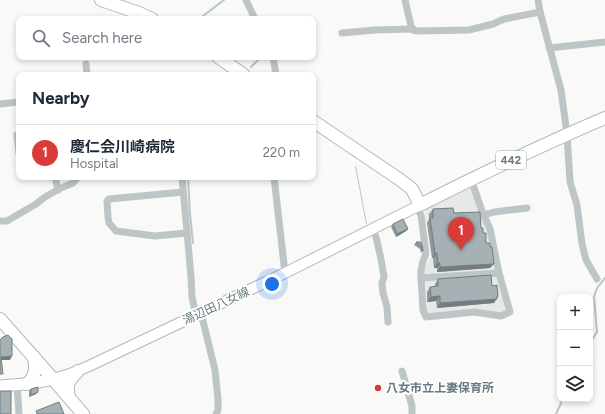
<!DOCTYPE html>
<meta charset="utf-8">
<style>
:root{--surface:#fff;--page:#f2f2f3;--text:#1f2937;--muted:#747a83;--line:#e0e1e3;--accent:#d93b38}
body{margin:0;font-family:Figtree,"Noto Sans JP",sans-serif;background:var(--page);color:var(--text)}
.controls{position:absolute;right:12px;bottom:12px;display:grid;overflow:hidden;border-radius:8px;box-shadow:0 2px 6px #0003}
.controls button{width:36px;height:36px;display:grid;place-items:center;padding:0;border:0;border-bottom:1px solid var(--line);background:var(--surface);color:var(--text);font:20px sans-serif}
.you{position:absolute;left:272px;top:284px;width:14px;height:14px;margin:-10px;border:3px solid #fff;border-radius:50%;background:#1a73e8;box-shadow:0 0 0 6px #1a73e833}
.badge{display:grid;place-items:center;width:26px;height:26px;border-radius:50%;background:var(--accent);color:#fff;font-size:13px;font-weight:700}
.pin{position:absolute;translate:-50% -33px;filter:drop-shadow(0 1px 2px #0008)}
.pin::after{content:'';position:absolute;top:21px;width:14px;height:12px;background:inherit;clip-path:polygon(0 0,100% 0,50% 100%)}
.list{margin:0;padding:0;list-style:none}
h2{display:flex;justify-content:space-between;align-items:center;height:52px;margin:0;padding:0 16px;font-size:17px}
h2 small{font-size:13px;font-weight:400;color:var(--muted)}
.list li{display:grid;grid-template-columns:26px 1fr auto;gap:12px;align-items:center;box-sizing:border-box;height:56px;padding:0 16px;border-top:1px solid var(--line)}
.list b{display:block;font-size:15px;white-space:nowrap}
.list p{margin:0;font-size:13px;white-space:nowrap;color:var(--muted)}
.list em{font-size:13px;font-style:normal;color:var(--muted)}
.icon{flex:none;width:22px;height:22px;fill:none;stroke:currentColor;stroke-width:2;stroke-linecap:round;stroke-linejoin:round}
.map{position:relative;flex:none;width:605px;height:414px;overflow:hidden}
.search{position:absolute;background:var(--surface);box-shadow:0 2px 6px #0003;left:16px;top:16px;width:300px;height:44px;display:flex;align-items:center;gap:10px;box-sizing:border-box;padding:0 14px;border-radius:8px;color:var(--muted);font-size:15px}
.panel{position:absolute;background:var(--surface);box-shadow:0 2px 6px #0003;left:16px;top:72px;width:300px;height:108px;border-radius:8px}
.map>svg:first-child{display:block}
.built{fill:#e7e9e8}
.water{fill:#b6c6c7}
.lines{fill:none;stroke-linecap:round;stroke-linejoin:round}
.stream{stroke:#b6c6c7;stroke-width:2}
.secondary-casing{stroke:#b1b9bb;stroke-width:12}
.primary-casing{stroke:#b2b9bb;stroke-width:13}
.trunk-casing{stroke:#b2b8ba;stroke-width:14}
.minor{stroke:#bec5c6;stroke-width:7}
.secondary{stroke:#fff;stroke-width:10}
.primary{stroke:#fff;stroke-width:11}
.trunk{stroke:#fff;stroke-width:12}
.wall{fill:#8e989b}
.shaded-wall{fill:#747c7e}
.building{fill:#a5b1b4;stroke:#747c7e}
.poi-dot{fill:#d93b38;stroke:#fff;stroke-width:1.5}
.labels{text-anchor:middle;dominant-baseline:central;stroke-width:4;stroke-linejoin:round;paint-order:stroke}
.shield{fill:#fff;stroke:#94a2a6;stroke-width:1}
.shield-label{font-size:11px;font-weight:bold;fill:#667a80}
.street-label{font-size:12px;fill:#667a80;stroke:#fff}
.poi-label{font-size:12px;font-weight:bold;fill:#667a80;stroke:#fff;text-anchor:start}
</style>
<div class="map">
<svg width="605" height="414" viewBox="0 0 605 414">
<rect width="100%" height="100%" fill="#f9f9f7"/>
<path class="built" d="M471,187l10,30 6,11 20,83 -4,1h-19l-50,3 -8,-3 -1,-3 -1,-38 3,-8 4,-6 -6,-43 1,-6z"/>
<path class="water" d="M355,166h1l11,58h-1z"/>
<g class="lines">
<g class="stream">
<path d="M199,19l25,-19"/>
<path d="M251,67l10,-10"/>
<path d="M188,177l2,37 3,29"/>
<path d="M590,343l7,-11 -3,-35 3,-9 8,-10"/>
<path d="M556,414l7,-15"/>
</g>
<defs>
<path id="secondary" d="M53,379l17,-5 19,-8 196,-93 135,-68"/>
<path id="primary" d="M0,386l35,-3 18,-4"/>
<g id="trunk">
<path d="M101,0l38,13 13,6"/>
<path d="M218,57l26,18"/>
<path d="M313,121l86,58 13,10 8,16c61,-31 122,-60 185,-87"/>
<path d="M0,319l53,60 30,35"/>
<path d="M27,384c9,-8 9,-15 7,-27"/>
<path d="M69,397c-3,-13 0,-17 9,-26"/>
</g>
</defs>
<use href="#secondary" class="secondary-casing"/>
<use href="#primary" class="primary-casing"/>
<use href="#trunk" class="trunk-casing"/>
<g class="minor">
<path d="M246,0l9,19"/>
<path d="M405,0l6,26 2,4 5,1 51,-1 24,-6 11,-5 36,-7"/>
<path d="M538,0l2,12 21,78 6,44 3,48 7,23 5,39 4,16 11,19"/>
<path d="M342,33l33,-3 38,-1"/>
<path d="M549,48l56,-6"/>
<path d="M273,57l3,18"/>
<path d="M86,64l1,11"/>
<path d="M0,104l19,-2"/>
<path d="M19,135h-2l2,18"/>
<path d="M55,177l3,13"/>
<path d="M182,177l9,99 1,21 4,18"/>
<path d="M274,177l11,96"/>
<path d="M183,192l-74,7 -2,2 1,16 1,6 7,8 39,5 32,-3"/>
<path d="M416,207l5,8 5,39 -3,7 -2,9v8l2,32 3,7 48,-5 27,4 9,-4 -11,-39 -9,-44 -8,-18 -11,-32"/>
<path d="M484,215l10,-3 33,-4"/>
<path d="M0,221h7l29,-17 9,-7 16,-9 12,-5 5,-6"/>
<path d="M372,229l4,8 5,22 3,18 -2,6 1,10 4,14 1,15"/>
<path d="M421,278l78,-5"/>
<path d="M200,314l3,7 12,49 3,29v11l-2,4"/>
<path d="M402,371l10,35v8"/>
<path d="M17,385l2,29"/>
</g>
<use href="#secondary" class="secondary"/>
<use href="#primary" class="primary"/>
<use href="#trunk" class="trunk"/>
</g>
<g class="wall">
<path d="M433,209l21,4 27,15 2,5 3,10 4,25 -53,4v-4h-3l-1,-10h-1l-5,-35 2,-4v-5z"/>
<path d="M393,224l15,5 -2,2 -10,6 -5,-10z"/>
<path d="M416,242h5l2,9 -2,2 -1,-4 -6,-4z"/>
<path d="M438,279l54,7 6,10 -4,7 -57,5 -1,-7 -9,1v-10l3,-5h5v-3z"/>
<path d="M31,389l5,5 -7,3v-6z"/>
</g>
<g class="shaded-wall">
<path d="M408,229l-2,2 -10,6 1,-3z"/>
<path d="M435,253h2l-4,5h-1z"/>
<path d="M438,263h2l-3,5h-3z"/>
<path d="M494,264l-4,4 -53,4 3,-5z"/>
<path d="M440,296l-4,5 -9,1 4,-5z"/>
<path d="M498,296l-4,7 -57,5 3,-5z"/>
<path d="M12,356l-2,4h-10l1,-3z"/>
<path d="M38,392l-2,2 -7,3 2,-2z"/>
</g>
<g class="building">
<path d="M453,208l1,5 26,-1 1,16h2v5h3v10h4v4h2l2,17 -54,3v-4h-2l-1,-10h-2l-5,-35h3v-9z"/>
<path d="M403,219l5,10 -11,5 -4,-10z"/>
<path d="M416,242h5l2,9 -1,-5z"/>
<path d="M491,275l1,11 5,-1 1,11h-1v3l-57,4v-7l-9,1 -1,-10 8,-1v-7z"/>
<path d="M8,335l4,4v17l-11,1 2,17h-3v-34l3,-3z"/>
<path d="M38,387v5l-7,3v-6z"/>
<rect x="0" y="391" width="11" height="23"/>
<path d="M59,402l5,12h-27l-1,-3z"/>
</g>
<circle class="poi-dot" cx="378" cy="388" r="4"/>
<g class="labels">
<rect class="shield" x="496" y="151" width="30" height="18" rx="3"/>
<g class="shield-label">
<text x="511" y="160">442</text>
</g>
<g class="street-label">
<text transform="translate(216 306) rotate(-25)">湯辺田八女線</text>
</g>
<g class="poi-label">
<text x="386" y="388">八女市立上妻保育所</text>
</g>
</g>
</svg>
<div class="controls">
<button>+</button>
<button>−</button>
<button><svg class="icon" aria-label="layers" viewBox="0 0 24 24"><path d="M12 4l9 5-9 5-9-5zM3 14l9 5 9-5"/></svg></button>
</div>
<div class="you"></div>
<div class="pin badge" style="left:461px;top:250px">1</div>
<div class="search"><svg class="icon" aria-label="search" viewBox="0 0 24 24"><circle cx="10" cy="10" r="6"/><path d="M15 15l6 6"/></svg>Search here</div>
<section class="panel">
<h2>Nearby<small></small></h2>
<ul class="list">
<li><span class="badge">1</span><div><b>慶仁会川崎病院</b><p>Hospital</p></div><em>220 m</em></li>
</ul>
</section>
</div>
